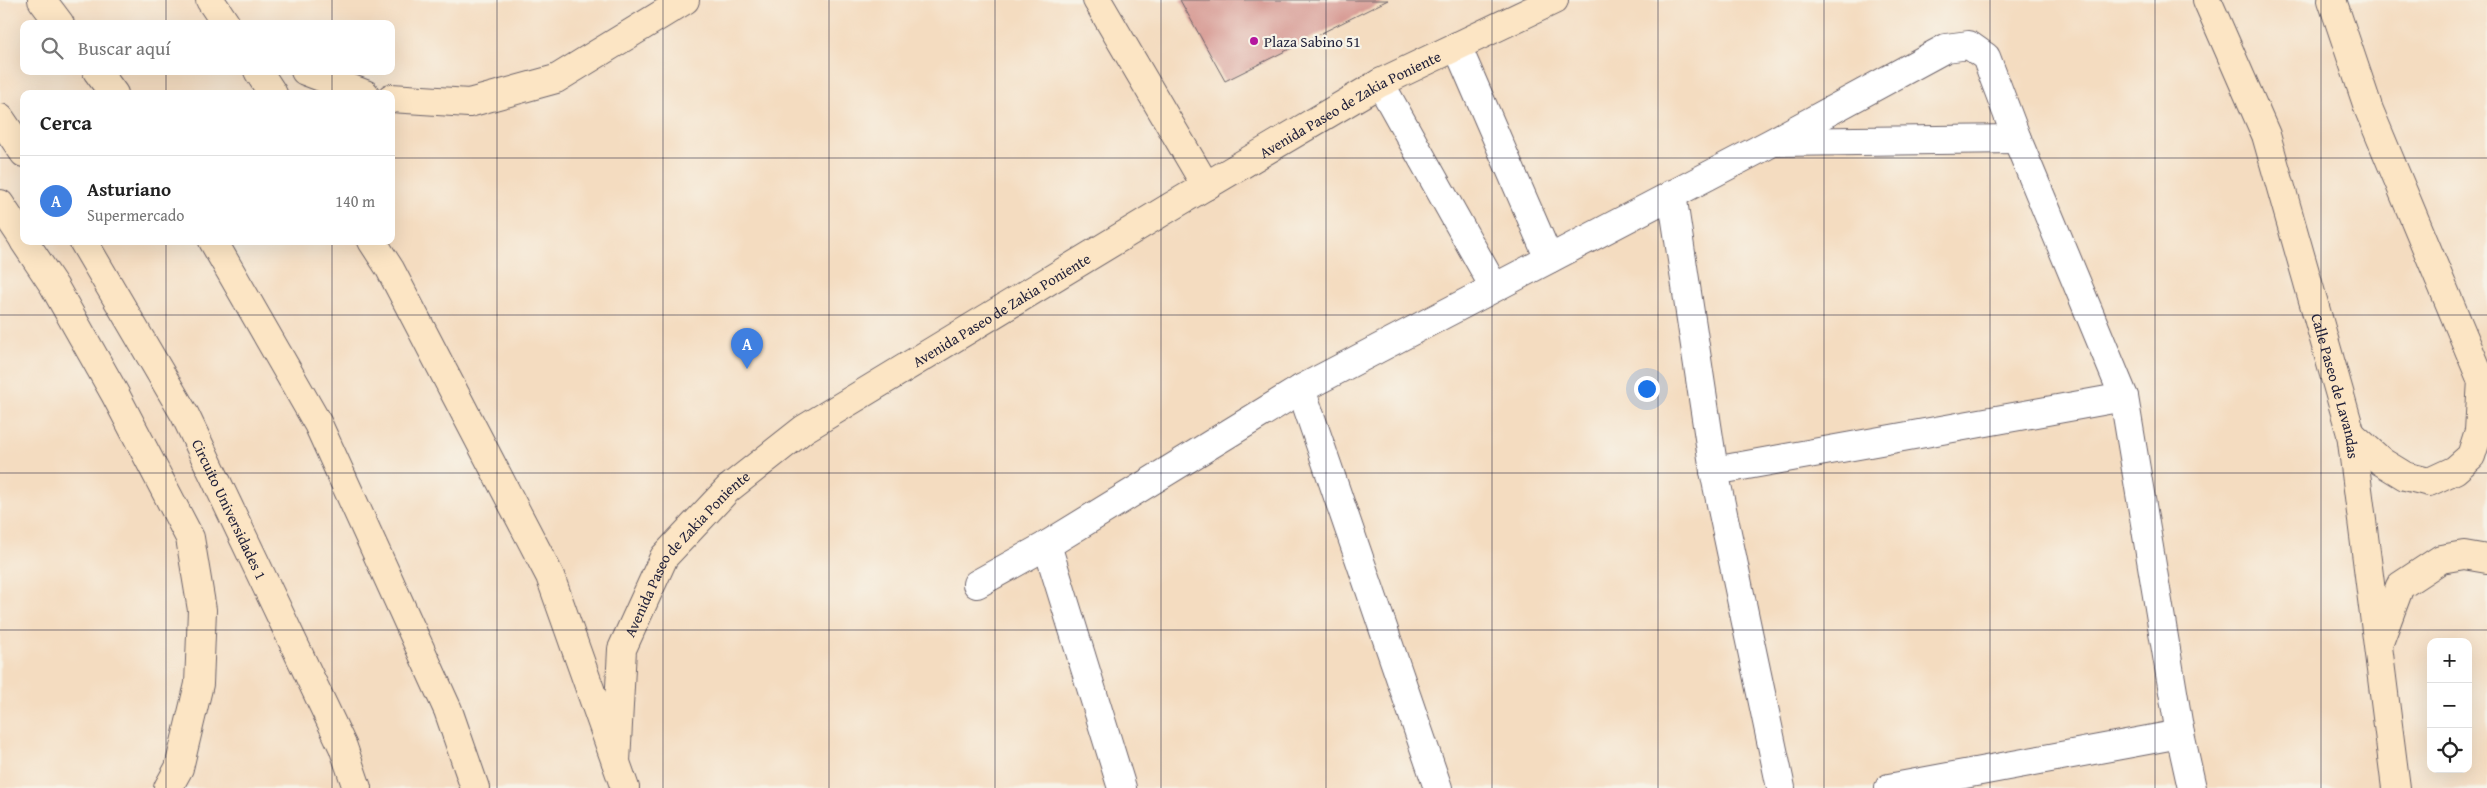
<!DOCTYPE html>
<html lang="es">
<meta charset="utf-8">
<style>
:root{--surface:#fff;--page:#f6f6f6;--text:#222;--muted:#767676;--line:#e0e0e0;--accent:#2563eb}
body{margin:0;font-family:"Gentium Book Plus",serif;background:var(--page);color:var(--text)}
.controls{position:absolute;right:15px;bottom:15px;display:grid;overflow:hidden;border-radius:10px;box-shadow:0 5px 20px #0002}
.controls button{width:45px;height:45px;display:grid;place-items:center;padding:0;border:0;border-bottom:1px solid var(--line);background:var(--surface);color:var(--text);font:25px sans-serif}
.you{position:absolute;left:1646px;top:388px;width:18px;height:18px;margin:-12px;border:4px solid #fff;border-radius:50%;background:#1a73e8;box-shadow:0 0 0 8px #1a73e833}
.badge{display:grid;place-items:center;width:32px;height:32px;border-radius:50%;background:var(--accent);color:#fff;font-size:16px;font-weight:700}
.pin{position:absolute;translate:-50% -41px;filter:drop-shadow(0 1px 2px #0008)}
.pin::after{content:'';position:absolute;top:26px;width:18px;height:15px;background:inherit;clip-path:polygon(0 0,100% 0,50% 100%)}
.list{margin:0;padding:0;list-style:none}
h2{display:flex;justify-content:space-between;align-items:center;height:65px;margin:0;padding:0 20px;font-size:21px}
h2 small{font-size:16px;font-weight:400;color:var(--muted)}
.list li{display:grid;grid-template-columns:32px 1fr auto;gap:15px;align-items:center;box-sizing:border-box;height:90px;padding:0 20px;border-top:1px solid var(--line)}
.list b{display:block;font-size:19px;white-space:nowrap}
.list p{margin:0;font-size:16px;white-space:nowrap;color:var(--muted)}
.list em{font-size:16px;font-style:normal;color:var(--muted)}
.icon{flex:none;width:28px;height:28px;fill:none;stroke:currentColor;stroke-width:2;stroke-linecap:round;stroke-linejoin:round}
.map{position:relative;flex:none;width:2487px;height:788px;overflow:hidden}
.search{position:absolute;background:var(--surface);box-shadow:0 5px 20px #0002;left:20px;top:20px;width:375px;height:55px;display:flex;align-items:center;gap:12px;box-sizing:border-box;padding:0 18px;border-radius:10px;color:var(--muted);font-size:19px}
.panel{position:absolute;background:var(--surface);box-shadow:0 5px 20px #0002;left:20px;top:90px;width:375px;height:155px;border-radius:10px}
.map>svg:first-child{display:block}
.building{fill:#d69791}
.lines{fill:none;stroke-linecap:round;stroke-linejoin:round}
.street-casing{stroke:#6c636a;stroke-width:30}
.secondary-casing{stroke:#6c636a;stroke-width:30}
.street{stroke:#fff;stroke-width:28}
.secondary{stroke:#fce5c4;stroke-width:28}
.grid{fill:none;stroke:#22223b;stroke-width:1;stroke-opacity:0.55}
.poi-dot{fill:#b5179e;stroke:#f7f3e8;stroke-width:2}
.labels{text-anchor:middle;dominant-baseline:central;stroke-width:4.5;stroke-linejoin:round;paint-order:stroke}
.poi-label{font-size:15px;fill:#22223b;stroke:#f7f3e8;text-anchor:start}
.street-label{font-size:15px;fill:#22223b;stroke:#f7f3e8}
</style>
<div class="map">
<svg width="2487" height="788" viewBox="0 0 2487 788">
<rect width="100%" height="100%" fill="#f7f3e8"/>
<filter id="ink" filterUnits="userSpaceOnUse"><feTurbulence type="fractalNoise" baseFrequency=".02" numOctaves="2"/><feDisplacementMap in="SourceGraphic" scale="10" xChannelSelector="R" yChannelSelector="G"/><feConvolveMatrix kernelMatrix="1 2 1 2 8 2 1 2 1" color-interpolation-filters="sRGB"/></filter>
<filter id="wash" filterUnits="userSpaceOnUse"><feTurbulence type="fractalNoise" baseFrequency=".0096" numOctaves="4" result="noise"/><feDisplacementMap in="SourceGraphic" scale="20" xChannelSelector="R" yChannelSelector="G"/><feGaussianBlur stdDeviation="1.12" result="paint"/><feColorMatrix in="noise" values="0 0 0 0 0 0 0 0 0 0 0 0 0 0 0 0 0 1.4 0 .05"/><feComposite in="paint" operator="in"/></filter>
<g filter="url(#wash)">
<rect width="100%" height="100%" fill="#f4dcc0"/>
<g id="blocks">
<path class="building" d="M1180,0h208l-163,81z"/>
</g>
</g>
<g filter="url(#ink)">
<use href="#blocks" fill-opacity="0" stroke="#6c636a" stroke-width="1"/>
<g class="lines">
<defs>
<g id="street">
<path d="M1457,46l92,213"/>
<path d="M1380,83l114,204"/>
<path d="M1776,142l241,-3"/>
<path d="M1672,194l42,277 67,317"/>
<path d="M1301,389l137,399"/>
<path d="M1714,471l410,-74"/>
<path d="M1047,545l75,243"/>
<path d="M977,584l70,-39 254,-156 470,-246 175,-95 23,-3 17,12 31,82 107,258 56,337 12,54"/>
<path d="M1889,788l291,-54"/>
</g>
<g id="secondary">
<path d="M42,0l18,24"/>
<path d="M210,0l16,24"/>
<path d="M1097,0l109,186"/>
<path id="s1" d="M2207,0l59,135 85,299 45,354"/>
<path d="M2332,0l37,110 118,283"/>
<path d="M97,71l17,23"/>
<path d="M258,71l15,23"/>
<path d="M305,71l60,23"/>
<path d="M391,98l78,5 87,-24 129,-79"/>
<path d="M0,118l24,35"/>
<path d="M0,204l24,36"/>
<path d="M24,241l30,45 61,108 75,144 12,72 -3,74 -20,84 -11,20"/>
<path id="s2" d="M83,241l102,174 158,332 14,41"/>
<path d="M213,241l105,183 130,286 27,78"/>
<path d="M372,241l18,28 160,307 75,212"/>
<path d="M2351,434l31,28 23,14 24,6 26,-12 16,-14 8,-25 3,-52"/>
<path d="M2380,640l20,-54 41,-27 23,-4 23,4"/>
<path id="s3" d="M616,762l6,-113 42,-92 64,-68 76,-60 368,-223 208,-123 174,-83"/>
</g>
</defs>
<use href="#street" class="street-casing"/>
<use href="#secondary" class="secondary-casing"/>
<use href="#street" class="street"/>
<use href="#secondary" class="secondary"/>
</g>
</g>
<path class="grid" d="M166,0v24M332,0v24M497,0v788M663,0v788M829,0v788M995,0v788M1161,0v788M1326,0v788M1492,0v788M1658,0v788M1824,0v788M1990,0v788M2155,0v788M2321,0v788M166,71v23M332,71v23M0,158h24M391,158h2096M166,241v547M332,241v547M0,315h2487M0,473h2487M0,630h2487"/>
<circle class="poi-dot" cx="1254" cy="41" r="5"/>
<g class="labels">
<g class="poi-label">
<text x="1264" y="41">Plaza Sabino 51</text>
</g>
<g class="street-label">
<text stroke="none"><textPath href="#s3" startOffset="1040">Avenida Paseo de Zakia Poniente</textPath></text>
<text stroke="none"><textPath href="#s3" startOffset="635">Avenida Paseo de Zakia Poniente</textPath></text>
<text stroke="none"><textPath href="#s1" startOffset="408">Calle Paseo de Lavandas</textPath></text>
<text stroke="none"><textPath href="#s2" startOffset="306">Circuito Universidades 1</textPath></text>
<text stroke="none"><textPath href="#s3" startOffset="230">Avenida Paseo de Zakia Poniente</textPath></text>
</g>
</g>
</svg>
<div class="controls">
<button>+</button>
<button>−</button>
<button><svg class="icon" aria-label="locate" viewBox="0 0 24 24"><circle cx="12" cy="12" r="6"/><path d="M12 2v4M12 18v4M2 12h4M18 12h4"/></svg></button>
</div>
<div class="you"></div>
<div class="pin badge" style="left:747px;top:369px;background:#3f7fe0">A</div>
<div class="search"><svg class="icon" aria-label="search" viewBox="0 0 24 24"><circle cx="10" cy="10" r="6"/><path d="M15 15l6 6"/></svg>Buscar aquí</div>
<section class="panel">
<h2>Cerca<small></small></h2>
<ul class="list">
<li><span class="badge" style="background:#3f7fe0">A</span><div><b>Asturiano</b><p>Supermercado</p></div><em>140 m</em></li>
</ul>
</section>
</div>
